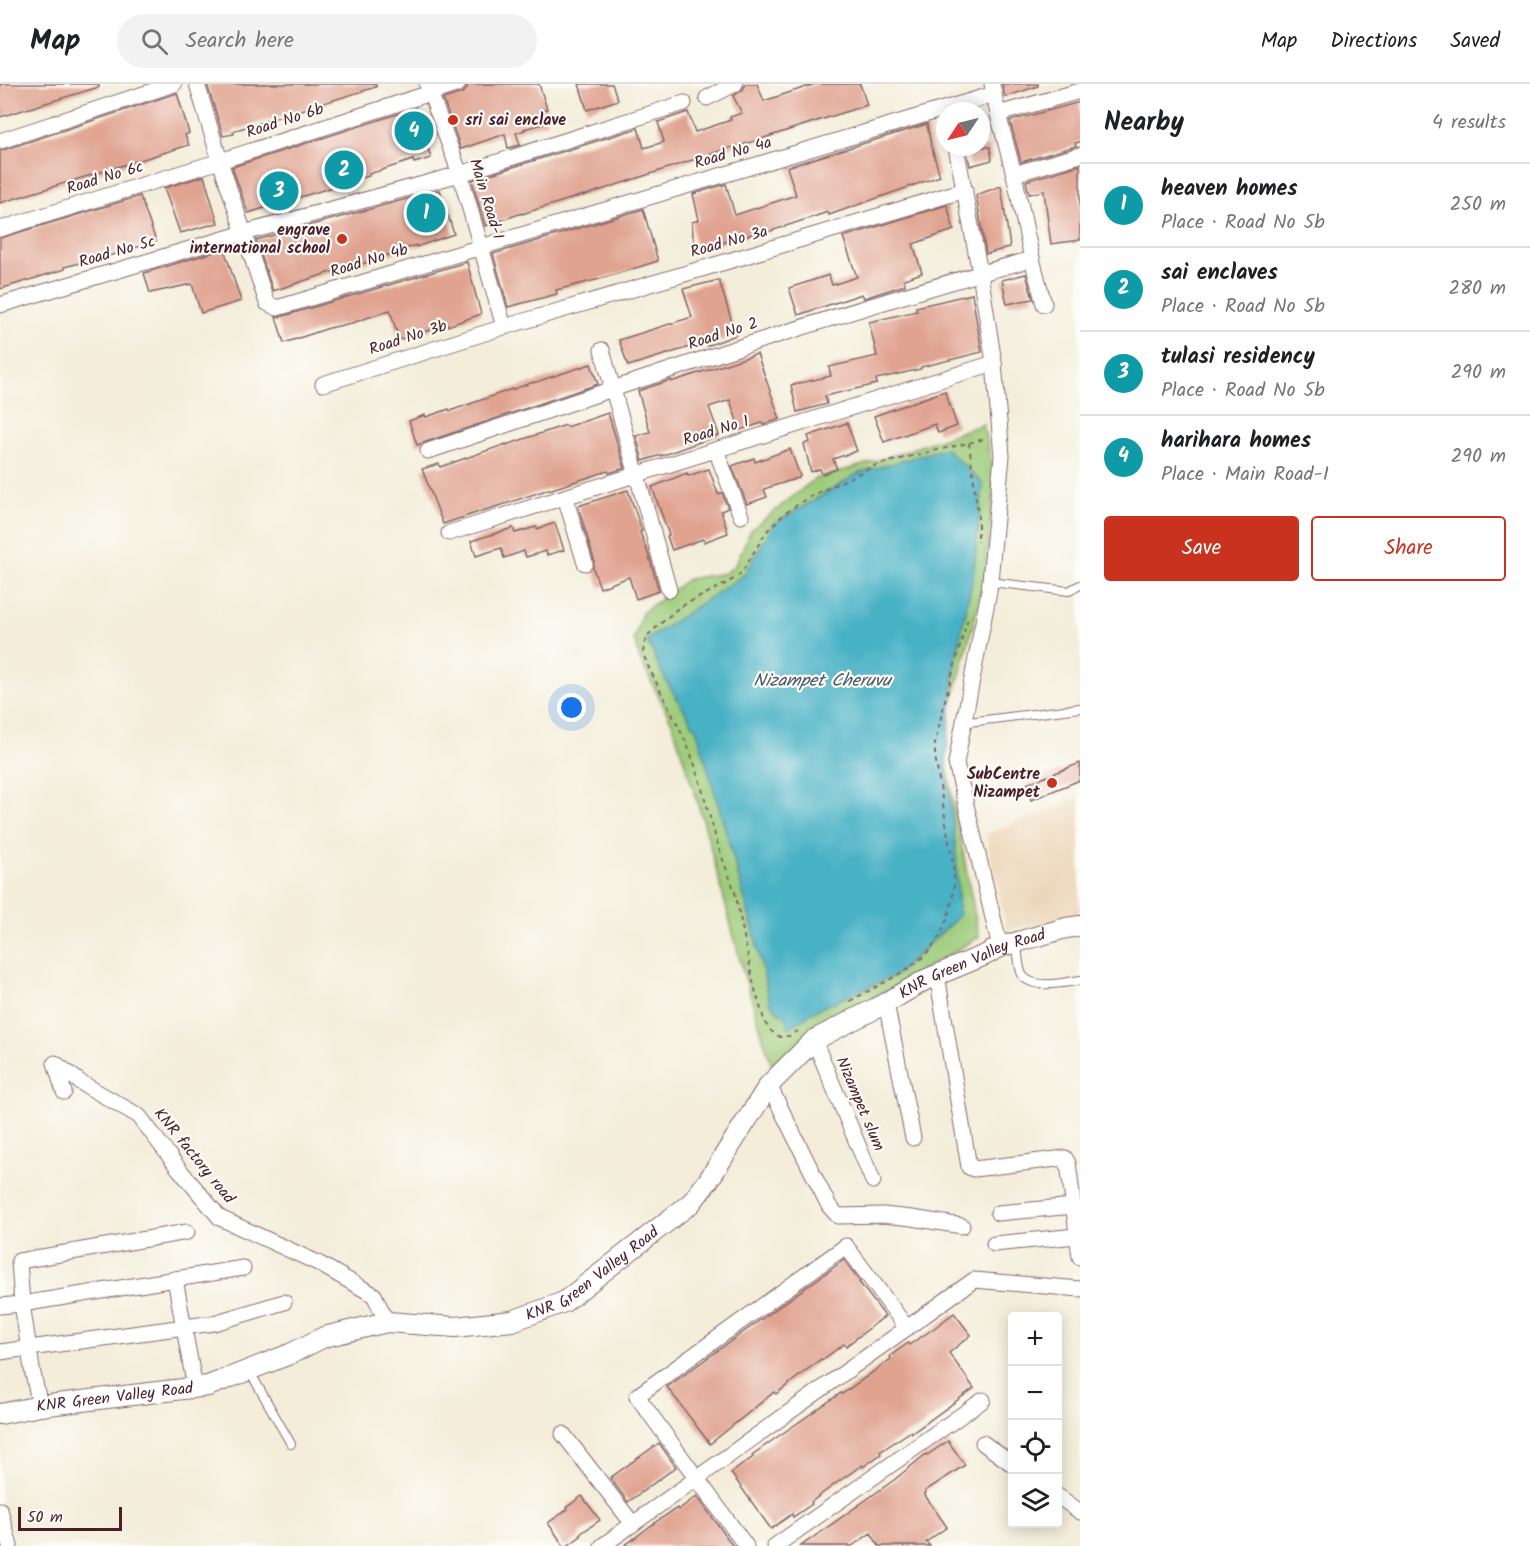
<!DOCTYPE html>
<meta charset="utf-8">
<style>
:root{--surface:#fff;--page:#f2f2f2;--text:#202124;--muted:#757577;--line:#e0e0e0;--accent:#c8321e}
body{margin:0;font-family:Kalam,sans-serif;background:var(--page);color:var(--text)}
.controls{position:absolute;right:18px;bottom:18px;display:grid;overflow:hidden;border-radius:6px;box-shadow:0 3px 15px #0003}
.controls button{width:54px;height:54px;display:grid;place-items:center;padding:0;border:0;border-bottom:2px solid var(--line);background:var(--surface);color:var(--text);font:30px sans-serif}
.compass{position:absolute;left:936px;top:18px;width:54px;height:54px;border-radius:50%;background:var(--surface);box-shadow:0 3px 15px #0003;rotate:235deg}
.scale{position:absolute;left:18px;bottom:15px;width:104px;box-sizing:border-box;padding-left:6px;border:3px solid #4a1f2b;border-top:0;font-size:16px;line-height:21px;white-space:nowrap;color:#4a1f2b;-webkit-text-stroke:4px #fdfcf7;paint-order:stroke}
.you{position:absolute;left:572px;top:624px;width:21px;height:21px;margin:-15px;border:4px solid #fff;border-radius:50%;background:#1a73e8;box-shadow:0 0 0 9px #1a73e833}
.badge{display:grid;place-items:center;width:39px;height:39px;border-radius:50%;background:var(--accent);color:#fff;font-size:20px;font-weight:700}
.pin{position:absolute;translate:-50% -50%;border:3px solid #fff;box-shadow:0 2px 6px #0006}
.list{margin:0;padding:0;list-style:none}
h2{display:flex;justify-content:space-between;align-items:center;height:78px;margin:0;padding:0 24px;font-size:26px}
h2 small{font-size:20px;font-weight:400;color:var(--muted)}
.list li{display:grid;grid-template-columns:39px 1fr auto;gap:18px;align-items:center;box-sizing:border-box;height:84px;padding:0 24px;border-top:2px solid var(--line)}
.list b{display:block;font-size:22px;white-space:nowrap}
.list p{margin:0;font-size:20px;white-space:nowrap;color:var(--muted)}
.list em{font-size:20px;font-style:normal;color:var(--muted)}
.actions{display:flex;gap:12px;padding:18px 24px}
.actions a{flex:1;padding:14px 0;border:2px solid var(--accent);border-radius:6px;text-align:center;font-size:21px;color:var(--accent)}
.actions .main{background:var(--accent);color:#fff}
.icon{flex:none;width:33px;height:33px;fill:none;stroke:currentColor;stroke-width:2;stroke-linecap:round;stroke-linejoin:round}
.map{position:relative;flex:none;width:1080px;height:1462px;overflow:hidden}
header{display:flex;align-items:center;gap:36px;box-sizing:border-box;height:84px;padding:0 30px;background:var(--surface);border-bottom:2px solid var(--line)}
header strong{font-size:28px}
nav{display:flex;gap:33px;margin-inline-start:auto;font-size:21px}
.search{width:420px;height:54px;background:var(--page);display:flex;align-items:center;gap:15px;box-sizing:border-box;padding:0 21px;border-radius:33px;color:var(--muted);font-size:22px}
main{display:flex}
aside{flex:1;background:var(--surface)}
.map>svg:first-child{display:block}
.built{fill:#edd7bb}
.green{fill:#9dcc7a;stroke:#747652;stroke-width:1.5}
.water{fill:#47b1c5;stroke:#486878;stroke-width:1.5}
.building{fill:#e0a390}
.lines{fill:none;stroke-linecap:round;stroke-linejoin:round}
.service-casing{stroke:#856768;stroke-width:10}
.minor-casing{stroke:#856768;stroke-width:17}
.tertiary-casing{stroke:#856768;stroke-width:22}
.path{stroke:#856768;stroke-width:2;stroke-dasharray:4.5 4.5;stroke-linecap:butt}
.service{stroke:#fff;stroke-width:8}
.minor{stroke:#fff;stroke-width:15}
.tertiary{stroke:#fff;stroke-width:20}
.poi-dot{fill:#c8321e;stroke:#fdfcf7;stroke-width:2}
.labels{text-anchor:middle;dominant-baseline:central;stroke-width:4.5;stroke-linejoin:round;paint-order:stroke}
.poi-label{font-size:16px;font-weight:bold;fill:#4a1f2b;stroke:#fdfcf7;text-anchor:end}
.street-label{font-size:16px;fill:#4a1f2b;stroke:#fdfcf7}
.water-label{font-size:18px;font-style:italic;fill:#495969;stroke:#fdfcf7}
</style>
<header>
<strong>Map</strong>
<div class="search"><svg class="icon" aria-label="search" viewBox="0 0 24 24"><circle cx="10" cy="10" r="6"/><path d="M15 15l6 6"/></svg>Search here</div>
<nav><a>Map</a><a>Directions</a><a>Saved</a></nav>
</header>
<main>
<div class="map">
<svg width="1080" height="1462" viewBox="0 0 1080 1462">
<rect width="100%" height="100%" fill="#fdfcf7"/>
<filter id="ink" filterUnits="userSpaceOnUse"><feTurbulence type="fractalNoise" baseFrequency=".0167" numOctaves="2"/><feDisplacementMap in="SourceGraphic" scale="12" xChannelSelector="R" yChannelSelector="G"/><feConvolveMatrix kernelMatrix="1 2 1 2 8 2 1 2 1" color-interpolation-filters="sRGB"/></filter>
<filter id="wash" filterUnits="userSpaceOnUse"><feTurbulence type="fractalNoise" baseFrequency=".008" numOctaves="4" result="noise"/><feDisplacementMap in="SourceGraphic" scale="24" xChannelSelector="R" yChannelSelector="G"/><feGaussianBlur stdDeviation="1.35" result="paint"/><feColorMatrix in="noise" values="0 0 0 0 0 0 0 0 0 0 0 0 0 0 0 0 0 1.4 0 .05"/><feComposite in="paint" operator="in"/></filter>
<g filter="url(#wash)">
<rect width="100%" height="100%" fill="#f3edd9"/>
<path class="built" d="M1080,713v121l-73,11 -21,-95z"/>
<path class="green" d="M983,340l12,53 -11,107 -35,131 -4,41 34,181 -142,84 -66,43 -28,-93 -39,-148 -32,-100 -32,-64 -6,-20 8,-26 46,-34 37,-6 10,-8 16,-35 64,-51 68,-20z"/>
<path class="water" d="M946,364l37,36 -10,93 -18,85 -9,98 10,91 3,65 -63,59 -80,35 -27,18 -4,-12 -7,-4 -8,-9 -16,-70 -28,-101 -29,-101 -32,-52 -10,-19 -1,-7 -8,-13 98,-65 30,-51 85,-51z"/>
<g id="blocks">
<g class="building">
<path d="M0,0h99v3l-99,30z"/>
<path d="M207,0h169v3l-143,44 1,3 -11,2z"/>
<path d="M468,0h71l8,25 -3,1 3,13 -23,6 1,1 -9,3 4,12 -12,3 -3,-14 -44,15 -18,-50 19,-6 4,-3z"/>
<path d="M579,0h33l6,16 -31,10z"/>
<path d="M745,0h12l7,17 51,-17h45l7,21 -128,41 -1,-1 -155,51v-1l-61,19v-1l-37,13 -13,-46 166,-52 6,20 20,-6 -6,-20 30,-10 7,20 36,-12 -1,-3 12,-4 -9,-17 10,-6z"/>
<path d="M1002,0h36v2l-33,11z"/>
<path d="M177,9l12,40 -4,2 4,10 -189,58v-52z"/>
<path d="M1080,18v40l-5,1 1,3 -55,16 -11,-41z"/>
<path d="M416,24l15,50 -17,5 -1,-3 -44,14v2l-121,37 -16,-46z"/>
<path d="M927,40l4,21 9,31 -111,39 -1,-3 -75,25v-3l-56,16 -4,-14 -1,-14 7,-2 -6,-26 33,-10 9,31 61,-20 -9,-28z"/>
<path d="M966,63h24l2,13 -22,6z"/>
<path d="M1080,81v75l-29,4 -7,-53 -15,3 -3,-13z"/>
<path d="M204,92l14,47 -38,10 -16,-45z"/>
<path d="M1001,102l9,61 -24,7 -10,-59z"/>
<path d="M440,106l14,44 -38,13v-2l-48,17 -37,10 -58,19 -17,-51z"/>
<path d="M140,112l16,45 -40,13 -52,13 1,2 -65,20v-51z"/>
<path d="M947,121l7,25 -41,14 9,29 -18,6 1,6 -41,13 -2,-4 -64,21 -9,-27 40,-13 3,10 25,-8 -14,-40z"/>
<path d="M643,125l15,52 -58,18 -44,11 1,4 -49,13 -15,-53z"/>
<path d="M224,165l17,52 -40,12 -9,-29 -42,9 -6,-20z"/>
<path d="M467,178l14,52 -33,12v-2l-49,16 -9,-30 -38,13 -23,5 -45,15 -8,-26h4z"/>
<path d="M1026,190l7,25 -26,5 -5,-24z"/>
<path d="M719,196l17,55 -29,11 -1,-4 -78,24 -9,-26 73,-23 -9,-28z"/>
<path d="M972,210l10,58 -61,15v2l-45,10 1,5 -52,12 2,8 -30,8 -6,-27 40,-9 -2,-9 48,-11 -8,-34 48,-11 -1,-4z"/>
<path d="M757,270l23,65 -17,6 -1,-2 -22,7 -10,-30 -21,7 10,28 -58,21v-1l-18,6 -7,-25 14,-4 -12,-41 33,-11v2z"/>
<path d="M591,280l7,20 -181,61 -8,-24 16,-6 1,2 23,-8 1,2 62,-22v1l21,-8v1z"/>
<path d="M945,307l12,35 -19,7 -3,-9 -51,18 -10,-26z"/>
<path d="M608,329l17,55 -16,5 -1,-2 -59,19v-1l-41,14 -23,7 -42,14 -21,-55 17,-5 1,3 66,-23v1l60,-20 1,2z"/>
<path d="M847,339l10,28 -24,8 4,10 -15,5 -2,-5 -9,3 -7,-28 6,-2 -2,-6z"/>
<path d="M790,365l10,27 -2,2 -34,11 3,8 -20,7 -15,-38 22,-8 1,4z"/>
<path d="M709,385l9,25 4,-1 6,15 -7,3 7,22 -24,9 -1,-3 -31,11 -5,-14 2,-1 -17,-48 35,-14 1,3z"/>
<path d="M628,406l14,41 -2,1 9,24 10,35 -23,8 -7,-22 -29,11 -7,-20 1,-8 -16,-54z"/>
<path d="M555,439l9,27 -17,5 -1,-4 -20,6 -2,-6 -20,7 -3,-10 -25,8 -5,-15 42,-13 2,5 21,-6 1,2z"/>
<path d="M1080,679v17l-49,20 -6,-15z"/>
<path d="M844,1176l16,21 -1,1 26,34 -39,30 -2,-2 -22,16 -1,-1 -45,35 -2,-2 -64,52 -43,-57z"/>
<path d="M954,1229l17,22 -22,18 25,35 -62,45 -1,-2 -31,21 1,2 -18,13 -1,-2 -27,19 -24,18 1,2 -19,13 -1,-3 -21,15 -40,-56 22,-16 -1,-2 21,-15 68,-47 1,1 49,-35 -1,-3 18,-13 1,2 24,-16z"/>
<path d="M948,1357l17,24 -40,26 1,2 -2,1 23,33 -21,15 4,4h-51l-8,-13 -19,13h-51l93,-66 32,-26 1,1z"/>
<path d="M659,1359l17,24 -48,35 -18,-24z"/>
<path d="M582,1412l18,24 -20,14 1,2 -14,10h-3l-16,-23 20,-14 -1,-2z"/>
<path d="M697,1412l36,50h-109l33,-25 20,-13 1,2z"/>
</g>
</g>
</g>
<g filter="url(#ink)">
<use href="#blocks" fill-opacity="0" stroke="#856768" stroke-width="1.5"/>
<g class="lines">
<defs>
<g id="service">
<path d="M990,498l79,9 11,-6"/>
<path d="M969,638l111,-14"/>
<path d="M1017,859c1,9 1,20 4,29 7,19 43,11 59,8"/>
<path d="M250,1288l41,72"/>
</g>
<g id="minor">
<path d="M197,0l23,77 47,142 10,5 717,-214"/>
<path d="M427,0l33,90 44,153"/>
<path d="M992,0l6,30 16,60 18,85 12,45"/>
<path d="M707,14l28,-14"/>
<path d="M998,30l82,-23"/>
<path d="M0,57l174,-57"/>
<path d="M956,63l24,126 14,90 8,93 -13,135 -33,172 44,184"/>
<path d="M1014,90l66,-19"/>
<path d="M0,145l220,-68 238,-77"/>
<path d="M0,221l244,-72 216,-59 224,-71"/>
<path d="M602,266l67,240"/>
<path d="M323,300l181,-57 238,-70 223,-67"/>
<path d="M716,366l25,66"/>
<path d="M428,367c200,-67 400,-136 604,-192"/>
<path d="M565,413l20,66"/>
<path d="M449,449l545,-170"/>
<path d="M937,891l32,192 5,2 91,-11 3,5 12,94"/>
<path d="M886,919l27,135"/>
<path d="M814,956l59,141"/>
<path d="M769,1001l60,121 9,10 45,-1 29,3 50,8"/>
<path d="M64,1008l-9,-29 25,19 59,34 40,53 41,49 98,45 56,32 13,27"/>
<path d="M998,1129l76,-7"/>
<path d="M187,1148l-168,29 3,43 221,-36"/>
<path d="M994,1160l83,-8"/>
<path d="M175,1195l20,109"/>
<path d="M0,1222l22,-2 10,65 8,37"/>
<path d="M0,1268l214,-29 70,-21"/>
<path d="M563,1350l70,90"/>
<path d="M983,1359l29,21"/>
<path d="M1058,1412l22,16"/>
<path d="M0,1426l10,36"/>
<path d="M602,1462l372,-266 106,9"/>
<path d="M746,1462l-109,-150 209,-150 61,82"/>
<path d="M775,1462l208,-146"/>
</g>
<g id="tertiary">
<path id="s1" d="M0,1330l40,-8 168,-20 82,-32 34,-17 63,-15 68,5 57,-6 52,-19 127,-99 17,-22 61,-96 45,-45 72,-37 39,-23 60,-25 15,-8 66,-19 14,-2"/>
</g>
</defs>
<use href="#service" class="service-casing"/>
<use href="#minor" class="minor-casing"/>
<use href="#tertiary" class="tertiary-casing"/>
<g class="path">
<path d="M969,359l9,71v28"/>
<path d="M850,917c21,-12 58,-29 75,-46 20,-21 30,-51 29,-80 -1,-15 -5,-31 -7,-46 -4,-24 -8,-49 -12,-73v-12l9,-40 24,-86"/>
<path d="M798,947l-9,5 -9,1 -9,-6 -6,-8 -11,-37 -19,-94 -16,-43 -22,-78 -10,-27 -40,-80 -4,-11 1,-9 5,-10 29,-26 51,-26 10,-7 6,-8 21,-35 17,-17 24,-17 69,-33 32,-8 77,-18"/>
</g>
<use href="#service" class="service"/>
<use href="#minor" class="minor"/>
<use href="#tertiary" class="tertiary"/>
</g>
</g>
<g class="poi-dot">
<circle cx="453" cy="36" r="6"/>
<circle cx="342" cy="155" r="6"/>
<circle cx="1052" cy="699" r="6"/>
</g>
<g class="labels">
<g class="poi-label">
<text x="465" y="36" text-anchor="start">sri sai enclave</text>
<text x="330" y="146">engrave<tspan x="330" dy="18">international school</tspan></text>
<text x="1040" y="690">SubCentre<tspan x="1040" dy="18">Nizampet</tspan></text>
</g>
<g class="street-label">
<text transform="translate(285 37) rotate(-18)">Road No 6b</text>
<text transform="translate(733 69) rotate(-16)">Road No 4a</text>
<text transform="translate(105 94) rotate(-17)">Road No 6c</text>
<text transform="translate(486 115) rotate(73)">Main Road-I</text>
<text transform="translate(729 158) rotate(-16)">Road No 3a</text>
<text transform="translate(117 168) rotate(-16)">Road No 5c</text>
<text transform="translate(369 177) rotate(-17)">Road No 4b</text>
<text transform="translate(723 250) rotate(-18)">Road No 2</text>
<text transform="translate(408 254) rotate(-18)">Road No 3b</text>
<text transform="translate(716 347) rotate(-17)">Road No 1</text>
<text stroke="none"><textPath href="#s1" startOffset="1124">KNR Green Valley Road</textPath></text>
<text transform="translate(860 1020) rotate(67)">Nizampet slum</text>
<text transform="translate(194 1072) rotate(51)">KNR factory road</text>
<text stroke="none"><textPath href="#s1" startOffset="620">KNR Green Valley Road</textPath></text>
<text stroke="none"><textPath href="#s1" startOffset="116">KNR Green Valley Road</textPath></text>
</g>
<g class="water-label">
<text x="822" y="597">Nizampet Cheruvu</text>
</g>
</g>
</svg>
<div class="controls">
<button>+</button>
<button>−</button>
<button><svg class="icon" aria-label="locate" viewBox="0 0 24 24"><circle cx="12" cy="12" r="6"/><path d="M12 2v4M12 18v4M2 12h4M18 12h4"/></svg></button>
<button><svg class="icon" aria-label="layers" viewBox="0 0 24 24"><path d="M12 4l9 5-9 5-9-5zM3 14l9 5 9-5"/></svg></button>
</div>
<svg class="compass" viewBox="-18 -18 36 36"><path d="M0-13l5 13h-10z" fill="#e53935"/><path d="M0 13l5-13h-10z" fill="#757577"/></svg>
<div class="scale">50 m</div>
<div class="you"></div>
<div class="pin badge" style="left:426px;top:129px;background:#0f9aa8">1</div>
<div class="pin badge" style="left:344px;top:86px;background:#0f9aa8">2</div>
<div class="pin badge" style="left:279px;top:107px;background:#0f9aa8">3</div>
<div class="pin badge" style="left:414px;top:47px;background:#0f9aa8">4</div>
</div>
<aside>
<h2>Nearby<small>4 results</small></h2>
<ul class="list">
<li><span class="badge" style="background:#0f9aa8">1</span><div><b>heaven homes</b><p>Place · Road No 5b</p></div><em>250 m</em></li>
<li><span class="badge" style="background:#0f9aa8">2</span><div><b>sai enclaves</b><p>Place · Road No 5b</p></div><em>280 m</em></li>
<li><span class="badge" style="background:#0f9aa8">3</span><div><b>tulasi residency</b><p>Place · Road No 5b</p></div><em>290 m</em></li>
<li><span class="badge" style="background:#0f9aa8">4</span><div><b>harihara homes</b><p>Place · Main Road-I</p></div><em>290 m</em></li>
</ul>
<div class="actions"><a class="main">Save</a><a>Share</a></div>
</aside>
</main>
